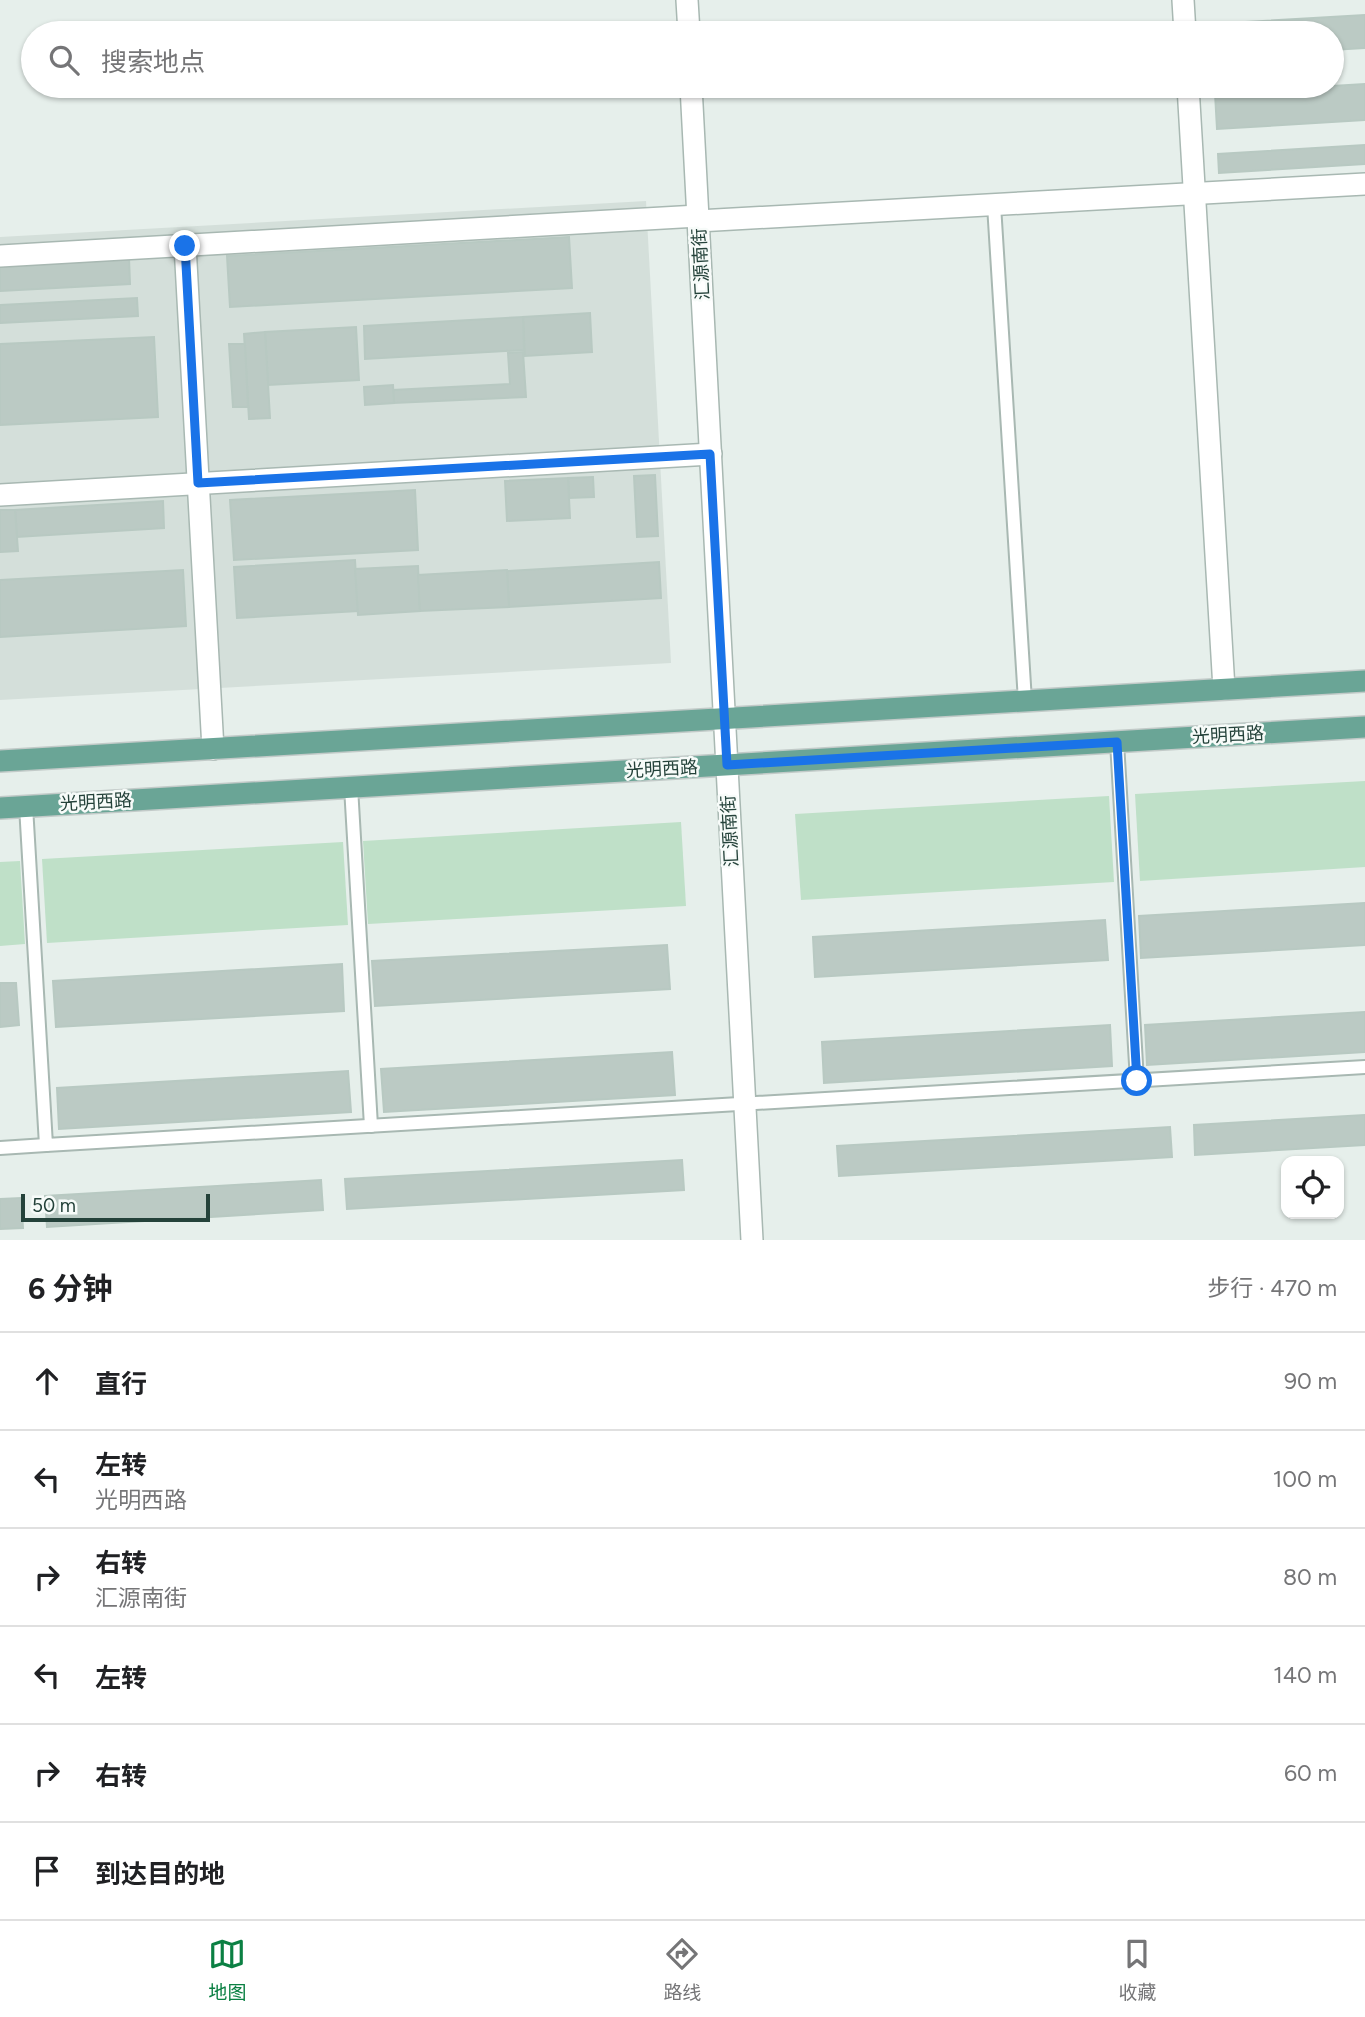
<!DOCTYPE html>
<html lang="zh">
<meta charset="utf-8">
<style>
:root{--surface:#fff;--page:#f6f6f6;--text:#202124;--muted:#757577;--line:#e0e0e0;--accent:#0b8043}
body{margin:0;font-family:Figtree,"Noto Sans SC",sans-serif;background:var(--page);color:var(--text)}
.controls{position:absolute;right:21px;bottom:21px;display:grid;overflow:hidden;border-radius:14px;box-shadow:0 2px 5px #0004}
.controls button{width:63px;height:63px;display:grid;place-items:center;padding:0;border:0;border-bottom:2px solid var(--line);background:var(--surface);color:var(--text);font:35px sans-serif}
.scale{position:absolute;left:21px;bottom:18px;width:189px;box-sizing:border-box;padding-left:7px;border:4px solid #24423a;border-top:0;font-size:19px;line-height:24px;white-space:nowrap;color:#24423a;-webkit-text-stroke:5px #f7fbf9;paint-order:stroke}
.stop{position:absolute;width:21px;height:21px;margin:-16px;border:5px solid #1a73e8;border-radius:50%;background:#fff}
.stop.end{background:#1a73e8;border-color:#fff;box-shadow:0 2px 7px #0008}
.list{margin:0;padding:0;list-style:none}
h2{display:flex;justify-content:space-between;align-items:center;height:91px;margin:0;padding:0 28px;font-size:30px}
h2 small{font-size:23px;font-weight:400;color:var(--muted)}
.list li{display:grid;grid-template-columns:46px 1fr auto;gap:21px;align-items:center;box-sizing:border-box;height:98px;padding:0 28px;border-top:2px solid var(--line)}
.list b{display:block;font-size:26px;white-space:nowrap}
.list p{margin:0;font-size:23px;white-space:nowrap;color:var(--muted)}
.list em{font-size:23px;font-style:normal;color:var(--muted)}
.icon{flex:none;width:38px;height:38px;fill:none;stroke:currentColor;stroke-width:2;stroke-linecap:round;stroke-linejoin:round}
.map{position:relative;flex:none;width:1365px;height:1240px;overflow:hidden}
.search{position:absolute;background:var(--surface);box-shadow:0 2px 5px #0004;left:21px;right:21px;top:21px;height:77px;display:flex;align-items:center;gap:18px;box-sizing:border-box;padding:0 24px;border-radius:38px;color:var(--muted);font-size:26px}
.sheet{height:679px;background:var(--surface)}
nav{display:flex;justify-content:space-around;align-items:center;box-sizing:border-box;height:98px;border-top:2px solid var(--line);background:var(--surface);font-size:19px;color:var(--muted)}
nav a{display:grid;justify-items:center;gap:4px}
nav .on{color:var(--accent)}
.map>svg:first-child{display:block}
.built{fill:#d4dfda}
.green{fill:#bfe0c8}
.building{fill:#bbcac4;stroke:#b8c9c2;stroke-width:2}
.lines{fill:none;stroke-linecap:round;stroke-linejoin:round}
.service-casing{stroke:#a8b8b2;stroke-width:16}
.minor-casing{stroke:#a8b8b2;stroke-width:24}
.tertiary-casing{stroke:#a8b8b2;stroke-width:24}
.primary-casing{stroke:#c2cac8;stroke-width:24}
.service{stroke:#fff;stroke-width:12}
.minor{stroke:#fff;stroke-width:21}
.tertiary{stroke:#fff;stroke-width:21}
.primary{stroke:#6aa596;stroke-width:21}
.route{stroke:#1a73e8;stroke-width:9}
.labels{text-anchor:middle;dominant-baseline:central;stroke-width:5;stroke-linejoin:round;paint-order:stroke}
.street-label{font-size:18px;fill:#24423a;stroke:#f7fbf9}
</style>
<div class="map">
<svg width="1365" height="1240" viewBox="0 0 1365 1240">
<rect width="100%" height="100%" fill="#e6efeb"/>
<path class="built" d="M646,201l25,462 -671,37v-463z"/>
<g class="green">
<path d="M1365,781v86l-225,14 -5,-87z"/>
<path d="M1109,796l5,86 -313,18 -6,-86z"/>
<path d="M681,822l5,84 -318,18 -5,-83z"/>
<path d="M343,842l5,83 -301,18 -5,-84z"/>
<path d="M20,861l5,83 -25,2v-84z"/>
</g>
<g class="building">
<path d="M1365,15v33l-33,2v-17h-121l-1,-9z"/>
<path d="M1365,84v36l-148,9 -2,-36z"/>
<path d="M1365,145v19l-146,9 -1,-19z"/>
<path d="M569,237l3,51 -342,19 -3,-51z"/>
<path d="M129,258l1,26 -130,7v-26z"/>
<path d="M137,298l1,18 -138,7v-18z"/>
<path d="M590,313l2,39 -67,4 -2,-39z"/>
<path d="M523,317l1,33 -159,9 -1,-33z"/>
<path d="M356,327l3,53 -91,5 -3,-53z"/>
<path d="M265,332l5,86 -21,1 -5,-85z"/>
<path d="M154,337l4,80 -158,8v-81z"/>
<path d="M229,344h16l3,63h-15z"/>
<path d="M523,352l3,45 -132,6 -1,-13 117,-6 -2,-31z"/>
<path d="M393,385l1,18 -29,2 -1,-18z"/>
<path d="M655,475l3,61 -21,1 -3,-61z"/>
<path d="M593,477l1,20 -25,1 -1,-20z"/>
<path d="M568,478l2,40 -63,3 -2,-40z"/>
<path d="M415,490l3,60 -184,10 -4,-60z"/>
<path d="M163,501l1,27 -147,9 -2,-27z"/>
<path d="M0,510h15l3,41 -18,1z"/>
<path d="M355,560l3,51 -121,7 -3,-51z"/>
<path d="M659,562l2,36 -152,9 -2,-36z"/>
<path d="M418,566l2,45 -62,4 -3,-46z"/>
<path d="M183,570l3,56 -186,11v-57z"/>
<path d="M507,570l2,37 -89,4 -2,-36z"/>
<path d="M1365,903v42l-224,13 -2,-42z"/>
<path d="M1105,920l3,40 -293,17 -2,-40z"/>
<path d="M667,945l3,44 -295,17 -3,-45z"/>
<path d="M342,964l2,47 -288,16 -3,-46z"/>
<path d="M0,983h16l3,42 -19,2z"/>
<path d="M1365,1012v40l-218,13 -2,-40z"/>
<path d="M1110,1025l2,41 -288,17 -2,-41z"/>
<path d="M672,1052l3,43 -291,17 -3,-43z"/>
<path d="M348,1071l3,41 -292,17 -2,-41z"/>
<path d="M1365,1115v30l-170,10 -1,-30z"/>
<path d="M1170,1127l2,30 -333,19 -2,-30z"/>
<path d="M682,1160l2,30 -337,19 -2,-30z"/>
<path d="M321,1180l2,30 -276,17 -2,-31z"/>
<path d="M21,1198l2,30 -23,1v-30z"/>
</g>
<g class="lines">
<defs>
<g id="service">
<path d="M994,205l31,496"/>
<path d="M1117,742l20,339"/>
<path d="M351,787l20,339"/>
<path d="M26,806l20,339 1319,-78"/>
<path d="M0,1148l46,-3"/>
</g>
<g id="minor">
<path d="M1183,0l2,33"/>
<path d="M1188,86l36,603"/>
<path d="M698,221l667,-37"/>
<path d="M185,245l28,504"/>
<path d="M0,256l698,-40"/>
<path d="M0,495l711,-41"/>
</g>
<g id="tertiary">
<path d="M687,0l2,33"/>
<path d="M691,86l61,1154"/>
</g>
<g id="primary">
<path d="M0,761l1365,-80"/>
<path d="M0,808l1365,-81"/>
</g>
</defs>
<use href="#service" class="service-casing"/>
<use href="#minor" class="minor-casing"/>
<use href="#tertiary" class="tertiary-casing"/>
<use href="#primary" class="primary-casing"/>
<use href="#service" class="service"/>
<use href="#minor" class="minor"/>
<use href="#tertiary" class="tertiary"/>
<use href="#primary" class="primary"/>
</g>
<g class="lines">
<path class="route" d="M185,246l13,237 512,-29 17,311 390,-23 20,339"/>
</g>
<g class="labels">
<g class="street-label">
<text transform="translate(701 264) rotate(-93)">汇源南街</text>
<text transform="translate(1228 735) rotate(-3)">光明西路</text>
<text transform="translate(662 769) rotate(-3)">光明西路</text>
<text transform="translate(96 802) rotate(-3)">光明西路</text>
<text transform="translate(730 831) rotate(-93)">汇源南街</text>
</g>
</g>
</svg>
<div class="controls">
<button><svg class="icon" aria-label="locate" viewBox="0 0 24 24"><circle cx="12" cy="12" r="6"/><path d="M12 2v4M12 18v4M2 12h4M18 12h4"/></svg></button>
</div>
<div class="scale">50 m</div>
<div class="stop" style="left:1137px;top:1081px"></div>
<div class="stop end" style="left:185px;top:246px"></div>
<div class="search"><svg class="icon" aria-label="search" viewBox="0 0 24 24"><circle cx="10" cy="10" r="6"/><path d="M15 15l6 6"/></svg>搜索地点</div>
</div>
<section class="sheet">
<h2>6 分钟<small>步行 · 470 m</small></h2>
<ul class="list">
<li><svg class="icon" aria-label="ahead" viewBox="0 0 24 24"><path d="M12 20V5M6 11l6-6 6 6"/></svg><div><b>直行</b></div><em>90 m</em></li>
<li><svg class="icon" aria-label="left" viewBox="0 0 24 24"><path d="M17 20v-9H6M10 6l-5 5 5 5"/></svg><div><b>左转</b><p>光明西路</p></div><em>100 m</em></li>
<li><svg class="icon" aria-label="right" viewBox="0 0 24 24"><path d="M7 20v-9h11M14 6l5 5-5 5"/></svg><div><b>右转</b><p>汇源南街</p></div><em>80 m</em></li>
<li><svg class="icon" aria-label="left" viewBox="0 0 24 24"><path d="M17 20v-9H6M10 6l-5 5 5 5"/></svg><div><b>左转</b></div><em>140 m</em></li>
<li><svg class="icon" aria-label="right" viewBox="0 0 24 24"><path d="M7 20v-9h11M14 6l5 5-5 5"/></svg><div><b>右转</b></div><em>60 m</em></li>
<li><svg class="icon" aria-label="arrive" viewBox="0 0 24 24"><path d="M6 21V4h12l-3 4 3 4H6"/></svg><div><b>到达目的地</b></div></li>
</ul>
</section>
<nav>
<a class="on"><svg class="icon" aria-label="map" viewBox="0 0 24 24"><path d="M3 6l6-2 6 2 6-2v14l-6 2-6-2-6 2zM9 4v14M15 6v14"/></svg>地图</a>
<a><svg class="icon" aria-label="directions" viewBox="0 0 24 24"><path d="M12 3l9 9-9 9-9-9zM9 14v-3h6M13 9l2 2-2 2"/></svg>路线</a>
<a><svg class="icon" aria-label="saved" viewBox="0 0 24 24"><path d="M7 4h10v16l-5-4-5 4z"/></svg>收藏</a>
</nav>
